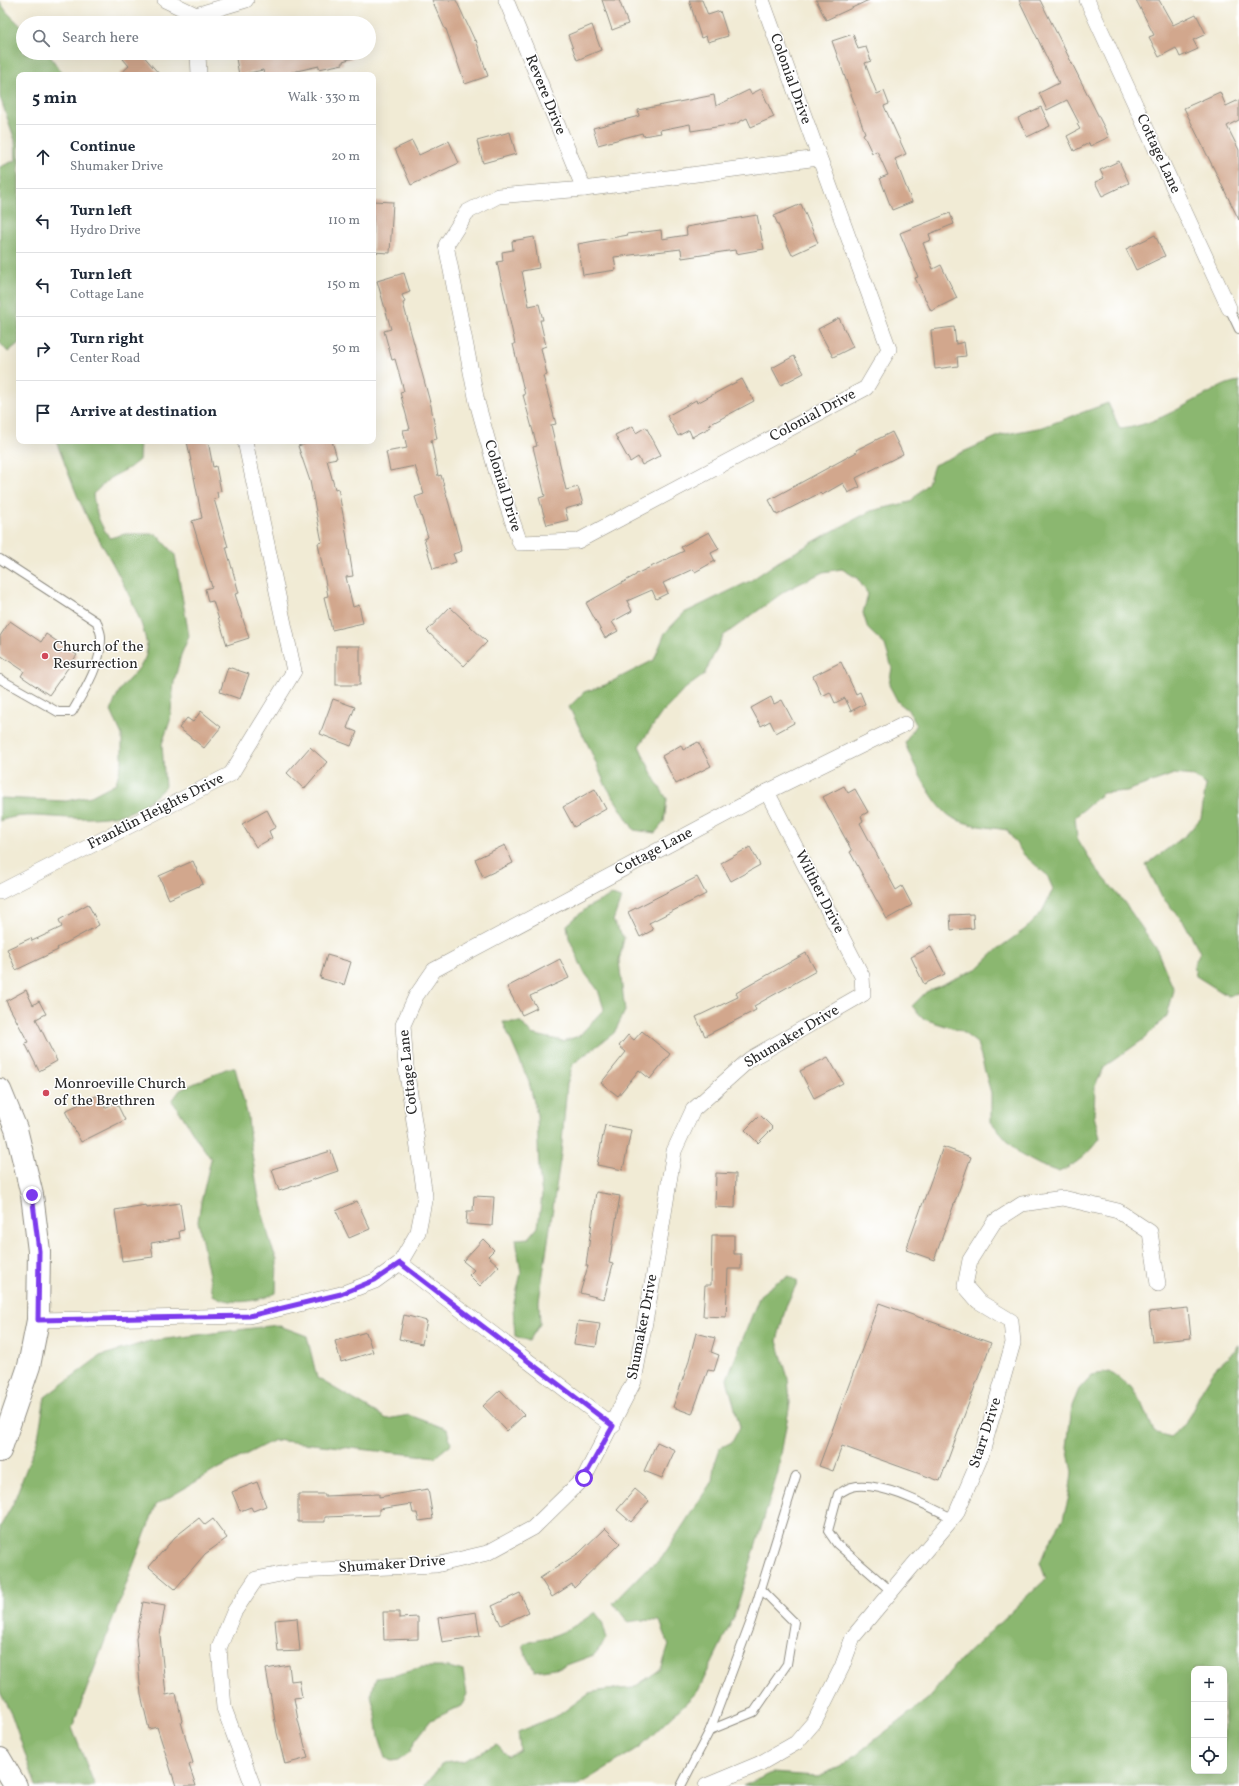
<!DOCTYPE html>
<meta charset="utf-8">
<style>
:root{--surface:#fff;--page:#f2f2f3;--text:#1f2937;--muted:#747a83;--line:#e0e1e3}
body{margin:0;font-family:Vollkorn,serif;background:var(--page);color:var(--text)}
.controls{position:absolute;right:12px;bottom:12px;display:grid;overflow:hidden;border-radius:8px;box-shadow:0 4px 16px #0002}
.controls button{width:36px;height:36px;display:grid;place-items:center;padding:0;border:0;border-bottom:1px solid var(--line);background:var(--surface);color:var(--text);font:20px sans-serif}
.stop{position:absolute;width:12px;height:12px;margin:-9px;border:3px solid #7c3aed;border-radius:50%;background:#fff}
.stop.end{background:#7c3aed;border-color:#fff;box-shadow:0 1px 4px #0008}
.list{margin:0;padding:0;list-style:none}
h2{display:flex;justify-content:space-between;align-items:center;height:52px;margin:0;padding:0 16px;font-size:17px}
h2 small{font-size:13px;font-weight:400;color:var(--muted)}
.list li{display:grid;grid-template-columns:26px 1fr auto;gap:12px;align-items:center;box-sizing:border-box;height:64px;padding:0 16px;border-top:1px solid var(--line)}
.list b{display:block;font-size:15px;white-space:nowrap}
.list p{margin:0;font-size:13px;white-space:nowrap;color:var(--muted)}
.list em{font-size:13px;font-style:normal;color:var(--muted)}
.icon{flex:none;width:22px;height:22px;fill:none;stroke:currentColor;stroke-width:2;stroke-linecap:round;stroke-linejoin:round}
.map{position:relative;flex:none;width:1239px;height:1786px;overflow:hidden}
.search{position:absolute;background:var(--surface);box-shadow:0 4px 16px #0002;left:16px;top:16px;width:360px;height:44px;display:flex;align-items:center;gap:10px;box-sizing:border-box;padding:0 14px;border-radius:22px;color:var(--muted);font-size:15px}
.panel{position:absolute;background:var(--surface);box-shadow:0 4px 16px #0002;left:16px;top:72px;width:360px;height:372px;border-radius:8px}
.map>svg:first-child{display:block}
.forest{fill:#8bb76f;stroke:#5b714d;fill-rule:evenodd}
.building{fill:#d2a78d}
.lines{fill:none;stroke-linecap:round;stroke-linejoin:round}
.lane-casing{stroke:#8e8b80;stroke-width:10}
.street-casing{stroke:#8e8b80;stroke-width:16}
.secondary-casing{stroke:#8e8b80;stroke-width:24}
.primary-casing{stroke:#8e8b80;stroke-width:24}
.lane{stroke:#fff;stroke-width:8}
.street{stroke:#fff;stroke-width:15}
.secondary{stroke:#fff;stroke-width:22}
.primary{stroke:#fff;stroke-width:22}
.route{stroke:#7c3aed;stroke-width:5}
.poi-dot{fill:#d1495b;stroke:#fff;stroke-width:1.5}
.labels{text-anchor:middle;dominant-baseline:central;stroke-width:3;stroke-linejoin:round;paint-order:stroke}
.street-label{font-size:15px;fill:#2b2b2b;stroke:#fff}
.poi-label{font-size:15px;fill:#2b2b2b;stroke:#fff;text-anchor:start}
</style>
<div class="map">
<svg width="1239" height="1786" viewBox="0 0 1239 1786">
<rect width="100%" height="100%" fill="#fff"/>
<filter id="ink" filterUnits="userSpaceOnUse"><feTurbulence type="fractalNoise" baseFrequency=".025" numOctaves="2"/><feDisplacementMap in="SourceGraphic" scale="8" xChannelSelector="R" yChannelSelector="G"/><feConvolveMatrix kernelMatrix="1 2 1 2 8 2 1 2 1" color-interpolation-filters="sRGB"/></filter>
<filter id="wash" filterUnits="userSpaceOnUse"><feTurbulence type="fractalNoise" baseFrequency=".012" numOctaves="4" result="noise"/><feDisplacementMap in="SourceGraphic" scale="16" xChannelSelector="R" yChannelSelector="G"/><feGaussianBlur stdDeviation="0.9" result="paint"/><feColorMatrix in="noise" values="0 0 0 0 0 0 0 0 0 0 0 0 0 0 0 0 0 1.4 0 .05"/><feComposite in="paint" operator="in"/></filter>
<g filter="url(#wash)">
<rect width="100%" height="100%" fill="#f1ebd5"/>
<g class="forest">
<path d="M0,2l6,9 17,17v25h25l15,22h-44v268l-11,9 -8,-9v-176l16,-7 -1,-20 -15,-43z"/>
<path d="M1239,381v613l-11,2 -32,-20 -2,-12 6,-12 -16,-30 -22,-25 -16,-32 40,-30 15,-17 5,-33 -12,-9 -20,-2 -47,17 -24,2 -28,24 2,21 18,29 29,35 32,46 18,42 -7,26 -23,23 -39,27 -10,20 -1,30 6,22c-11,15 -23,26 -41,34l-19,-7 -19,-10 -30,-33v-29l-14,-50 -16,-12 -37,-12 -12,-13 14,-14 52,-24 21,-20 25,-18 18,-18 11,-23 -6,-14 -23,-20 -17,-25c-18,-3 -38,-4 -54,-12 -18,-9 -41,-56 -48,-75l11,-19 -8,-14 -10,-8 -9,-17 3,-17 -7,-23 -17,-16 -5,-16 5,-19 -11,-16 -15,-9 -19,3 -38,19 -62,45 -19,39 -18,13 -25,26 -22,32 16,34 12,19 -3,23 -9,11 -21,-3 -29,-46 -16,-37 -20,-40 15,-15 21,-7 49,-25 11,-27 19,-20 66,-32 28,-19 51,-29 42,-22 39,-9 18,-19 6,-18 67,-30 42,-8 65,-24 12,26c30,-3 56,-19 83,-33 12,-6 22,-13 36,-15z"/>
<path d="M56,441h84l-1,19 -10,8 -19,10 -17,16c2,17 6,30 17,44l14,-4h32l19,21 14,81 -8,19 -7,27 -4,39 -8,23 3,43c-10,10 -21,19 -35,25 -18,7 -56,7 -76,5 -18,-1 -37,-3 -54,4v-23l66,3 25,-5 25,-13 6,-22v-26l-11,-24c3,-8 6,-18 12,-25 8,-10 19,-18 23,-31 8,-26 -46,-112 -59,-138 -12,-24 -21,-51 -31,-76z"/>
<path d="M612,895l9,3 -8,23 11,17 -5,23 6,50 -11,22 -41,31 -6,20 -6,70 -22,147 1,23 -11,17 -14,-5 -2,-29 8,-34 -5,-34 13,-1 9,-11 4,-32 -3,-23 -2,-57 -8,-33 -26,-60h18l10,12 32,7 16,-5 25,-27 -6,-19 -14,-18 -15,-34 -2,-13 21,-18z"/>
<path d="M228,1068h7l13,49 2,24 9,58 12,46 6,15 -1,33c-19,9 -45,13 -63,2l-15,-74 3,-19 10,-43c-6,-10 -13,-16 -18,-26 -7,-11 -13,-22 -21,-32l8,-11z"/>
<path d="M789,1276l9,5 -12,25 -9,35 11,37 2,25 -12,69 -44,145 -36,74 -58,56 -63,39h-153l19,-23 20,-2 34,-16 11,11 12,-6 -2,-18 41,-17 30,-22 17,-3 27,-2 28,-19 8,-24 -9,-24 -19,-1 -13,2 -15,-19 32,-33 16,-11 51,-78 2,-15 6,-18 12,-6 8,-15 -13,-48 33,-84 17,-13z"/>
<path d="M277,1325l30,11 10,42 70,41 22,-4 38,14 4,15 -16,13 -161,-17 -60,31 -58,34 -84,223 23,58h-59l-24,-70 -12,-24v-165l13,-23 25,-66 7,-41 55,-41 50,-15z"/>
<path d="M1239,1344v442h-496l29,-13 46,3 22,-9 89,-69 26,-33 91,-86 -6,-16 6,-15 17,-29 6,-23 3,-24 -5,-25 5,-41 7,-17 13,-14 18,-3 21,15 13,20 10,25 16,5 15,-13 18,-36 12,-19 21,-19zM1194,1669h30v102h-30z"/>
<path d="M595,1612l7,9 5,18 -13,16 -33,12 -26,4 -8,-13 -4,-13c11,-8 20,-5 32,-10 14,-5 28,-14 40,-23z"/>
<path d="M422,1667h27l14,4 4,23 -6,12 -30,14 -16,21 -5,11 -11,8 -8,1 -5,-3 -7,-21 -3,-21 -5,-21 5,-17 21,-3z"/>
</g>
<g id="blocks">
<g class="building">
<path d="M432,0h24l19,41 1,-1 12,36 -23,8 -19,-55h-1z"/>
<path d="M602,0h17l9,24 -16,6z"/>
<path d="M689,0h13l6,15 12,-4 8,25 -20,6 -2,-6 -5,2z"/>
<path d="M816,0h53l-43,20z"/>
<path d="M1019,0h21l69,137 -19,9 -1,-3 -15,8 -7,-15 13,-7 -3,-5 2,-1 -12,-23 -20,10 -8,-17 20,-10z"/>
<path d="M1136,0h23l14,25 23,-11 10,20 -13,6 5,9 -18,8 -4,-9 -17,9 -10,-20 5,-2z"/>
<path d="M592,25l9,25 -24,10 -9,-25z"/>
<path d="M853,34l5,15 8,-2 5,14 -6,2 12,31 7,-3 5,13 -5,2 22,48 -11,5 17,43 -20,8 -12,-32 8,-3 -11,-24 -5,2 -9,-19 2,-1 -33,-92z"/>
<path d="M130,53h11l19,22h-41l10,-9 -6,-7z"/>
<path d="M235,53h117l1,5 -10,3v3l-24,5v-3l-40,9h-15l-1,-5 -24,5z"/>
<path d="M761,89l13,28 -23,10 -4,-9 -12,6 -44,7 -1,-7 -30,6 1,3 -18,3 -1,-3 -44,12 -5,-17 46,-12 -1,-6 76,-15 2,11 33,-16 2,4z"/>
<path d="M1220,92l6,14 13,-6v20l-12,6 12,24v70l-55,-112z"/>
<path d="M1041,107l9,19 -23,11 -9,-19z"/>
<path d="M510,132l6,22 -33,9 -6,-22z"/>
<path d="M412,141l7,14 30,-14 10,22 -48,22 -16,-36z"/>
<path d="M1119,161l10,22 -27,13 -7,-14 9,-4 -4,-8z"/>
<path d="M373,201l20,1 -3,51 -17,-1z"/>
<path d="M801,204l17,39 -26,12 -18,-39z"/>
<path d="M950,213l4,11 -25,10 2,6 -8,3 10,26 8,-4 16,33 -26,13 -16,-33 3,-1 -18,-44z"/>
<path d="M757,215l7,34 -28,5 -1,-4 -53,8 -1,-9 -67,8 2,13 -33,5 -5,-31 50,-9 -1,-1 34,-4 1,9 25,-4 -1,-8z"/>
<path d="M1155,235l10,21 -29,14 -10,-21z"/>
<path d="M534,237l5,31 -17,3 7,35 10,-2 4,16h-3l6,26 -5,2 6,27 -4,1 13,48 -5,1 15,65 12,-3 5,17 -18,5 3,11 -21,5 -8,-27 6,-2 -12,-49 4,-1 -14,-51h2l-12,-51h2l-18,-82 6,-1 -1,-9 11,-2 -1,-9z"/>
<path d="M404,273l6,19 -8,3 3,7 -2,1 28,103 6,33 -6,1 7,36 3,-1 21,76 -9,3 3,8 -23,7 -9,-30 4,-2 -13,-40 9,-3 -9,-28 -25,5 -4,-19 21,-4 -4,-18 7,-1 -10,-37 4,-1 -9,-32 -3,1 -8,-29 7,-2 -14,-48z"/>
<path d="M839,318l14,29 -20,10 -15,-28z"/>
<path d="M954,327l2,17 8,-2 2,14 -9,1 1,9 -23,3 -4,-39z"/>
<path d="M794,356l10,17 -23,12 -9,-17z"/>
<path d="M742,379l12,22 -45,24 2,2 -19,10 -3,-7 -11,6 -11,-20 29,-16 1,3z"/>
<path d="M633,426l3,7 10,-6 15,28 -19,10 -4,-8 -8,5 -15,-27z"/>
<path d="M892,432l11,22 -47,24 4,9 -12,6 -5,-10 -21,12 -2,-2 -43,22 -8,-15 88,-48 -1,-2z"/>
<path d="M187,441h21l5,26 3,-1 5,25 -4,1 1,6 -4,1 14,48h-2l13,46 -4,1 14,44 -22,7 -14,-44 -5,1 -3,-13 7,-2 -20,-66 10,-3z"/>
<path d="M314,441h18l5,17 -10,2 8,29 3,-1 7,37 8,51 -7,1 7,30 6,-2 4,18 -31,7 -8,-33 4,-1 -10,-53 4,-1 -12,-61 -12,-35z"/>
<path d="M709,532l10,17 -8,4 4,8 -20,11 -2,-3 -30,14 5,10 -12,6 -4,-9 -25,11 5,10 -20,11 6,9 -13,7 -19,-35 50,-28v-1l48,-23 -3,-4z"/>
<path d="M450,607l37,35 -23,24 -37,-35z"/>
<path d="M10,621l31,21 5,-8 31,21 -28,40 -28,-19 3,-5 -24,-16v-19z"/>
<rect x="336" y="646" width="24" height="39"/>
<path d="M841,662l15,32 4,-2 5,12 -14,7 -6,-13 -10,5 -5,-11 -8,4 -9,-20z"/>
<path d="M228,667l21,7 -9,25 -20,-7z"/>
<path d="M771,697l3,7 8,-4 12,23 -18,10 -6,-12 -9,5 -10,-18z"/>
<path d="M333,699l22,8 -8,21 10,4 -6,14 -31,-12z"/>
<path d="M201,711l20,16 -17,21 -25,-20 8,-10 6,4z"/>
<path d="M698,742l13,24 -35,18 -14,-28 19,-11 2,5z"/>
<path d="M310,747l17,15 -23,27 -17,-16z"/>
<path d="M844,786l4,7 7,-4 13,23 -7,4 2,5 -3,2 36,67 6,-4 10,19 -25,14 -37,-67 2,-1 -29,-54z"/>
<path d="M595,789l11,20 -32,18 -11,-20z"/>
<path d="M267,810l9,17 -7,4 3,7 -16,9 -14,-23z"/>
<path d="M505,845l8,18 -30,14 -8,-18z"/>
<path d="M750,847l10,18 -29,16 -10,-18z"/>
<path d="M193,861l10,23 -34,15 -10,-23z"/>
<path d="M697,877l9,17 -57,29 4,7 -13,7 -12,-25z"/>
<path d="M88,904l11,21 -42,23 1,2 -42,20 -9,-21 24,-11 1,3 30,-14 -3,-7z"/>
<path d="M973,914l1,14 -23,2 -1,-15z"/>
<path d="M931,947l14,27 -21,10 -13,-27z"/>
<path d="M806,953l10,18 -62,35 2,4 -51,26 -9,-19 42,-20 -2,-4z"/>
<path d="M327,955l24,7 -7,23 -24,-7z"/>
<path d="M560,959l9,19 -39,18 7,12 -15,7 -15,-28z"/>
<path d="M26,990l7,15 6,-4 7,13 -10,5 21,42 -18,10 -14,-28 3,-1 -22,-41z"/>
<path d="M642,1031l28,23 -20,25 -11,-9 -21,26 -17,-13 25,-31 -7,-6 9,-11 6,5z"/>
<path d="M828,1057l15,26 -29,15 -14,-27z"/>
<path d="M98,1095l7,13 11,-6 9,18 -44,22 -16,-31z"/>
<path d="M760,1115l13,13 -15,15 -13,-13z"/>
<path d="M605,1125l26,5 -8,40 -26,-5z"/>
<path d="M943,1147l28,10 -37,103 -28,-10z"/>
<path d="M331,1151l7,20 -59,20 -7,-22z"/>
<path d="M716,1173l20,1 -1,34 -20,-1z"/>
<path d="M596,1192l24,4 -11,67 4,1 -9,35 -24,-6 8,-27h-2z"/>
<path d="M474,1196l20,1 -2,29 -26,-2 1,-13h6z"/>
<path d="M357,1201l13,28 -21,9 -13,-27z"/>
<path d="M180,1203l4,27 -5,1 1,7 -29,5 2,14 -31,4 -7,-51 31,-5 1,3z"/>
<path d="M712,1235h22v19h7v15h-13l-2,48 -23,-1 2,-31h6z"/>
<path d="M483,1239l11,11 -6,6 11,10 -19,20 -11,-11 5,-5 -11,-9z"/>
<path d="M879,1303l112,40 -51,138 -98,-35 -9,25 -14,-5z"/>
<path d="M1188,1308l3,30 -39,4 -3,-30z"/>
<path d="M404,1315l23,6 -5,23 -23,-5z"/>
<path d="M578,1321l22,3 -4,23 -22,-3z"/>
<path d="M366,1332l7,20 -32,10 -6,-21z"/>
<path d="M696,1333l19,5 -4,14 8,3 -5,16 -6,-1 -16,44 -19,-7 15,-43z"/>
<path d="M500,1390l24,25 -17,16 -24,-25z"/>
<path d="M657,1442l18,8 -13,28 -18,-7z"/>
<path d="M257,1482l9,24 -13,5 -2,-4 -11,4 -8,-19z"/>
<path d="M428,1489l5,30 -14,2 -2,-8h-4l-2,-9 -32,5v6l-54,2v5h-27v-28h27v2l54,-2v3z"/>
<path d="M635,1489l14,12 -18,21 -14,-12z"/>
<path d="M199,1518l6,7 8,-6 14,19 -22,16 -30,35 -26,-22 26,-30z"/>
<path d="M605,1528l15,15 -46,45 -2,-4 -20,13 -12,-19 39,-25z"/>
<path d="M520,1593l9,19 -28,13 -9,-19z"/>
<path d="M143,1602l22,4 -5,29 6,60 10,-2 6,28 -1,1 12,41 -4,2 7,21h-20l-19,-59 -8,2 -8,-34 -5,-56z"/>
<path d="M383,1612h16v6l19,-1v22l-34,1z"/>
<path d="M476,1612l4,24 -38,6 -4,-24z"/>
<path d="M297,1618l3,33 -22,1 -3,-32z"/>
<path d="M289,1665l2,16 8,-1 3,17 -8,1 4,22 10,38 -23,6 -8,-31 -11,-64z"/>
</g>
</g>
</g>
<g filter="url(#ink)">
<use href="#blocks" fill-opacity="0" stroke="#8e8b80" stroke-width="1"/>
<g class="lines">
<defs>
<g id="lane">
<path d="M1229,308l10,21"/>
<path d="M0,559l97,63c1,5 4,10 4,15 1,26 -16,53 -29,75h-14l-58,-33"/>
<path d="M891,1591l-54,-47 -9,-13 10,-37c4,-2 9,-6 14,-7 27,-7 76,19 100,31"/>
<path d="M710,1730l44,-18 33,-48 7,-42 -33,-33"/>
<path d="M681,1786l29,-56 41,-109 45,-145"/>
</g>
<g id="street">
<path d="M165,0l31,15 50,-15"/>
<path d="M506,0l78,189"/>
<path d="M762,0l127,349 -23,39 -288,153 -58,2 -20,-58 -23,-83 -31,-157 21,-33 31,-16 86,-7 234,-31"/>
<path d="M1087,0l142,308"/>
<path d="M198,53l1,22"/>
<path d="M0,892l231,-118 63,-103 -49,-230"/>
<path d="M400,1263l213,163"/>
<path d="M38,1320l211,-4 92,-22 34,-13 25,-18 18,-31 7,-36 -19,-129 -3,-42 13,-29 18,-26 333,-178 138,-68"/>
<path d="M253,1786l-29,-78 -5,-60 15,-36 22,-33 40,-8 140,-6 51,-12 46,-25 51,-50 50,-97 22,-118 18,-112 19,-41 57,-51 113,-65 -1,-18 -95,-184"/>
<path d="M706,1786l53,-22 37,-21 19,-22 27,-54 11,-30 103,-123 25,-58 32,-113 -2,-22 -33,-20 -13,-15 5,-26 24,-38 28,-18 41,-6 55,13 32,21 8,52"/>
</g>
<path id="secondary" d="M0,1759l16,27"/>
<path id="primary" d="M0,1090l16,39 16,66 7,56 -1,69 -9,46 -29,85"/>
</defs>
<use href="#lane" class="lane-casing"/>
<use href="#street" class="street-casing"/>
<use href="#secondary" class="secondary-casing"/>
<use href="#primary" class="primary-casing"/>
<use href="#lane" class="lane"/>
<use href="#street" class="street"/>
<use href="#secondary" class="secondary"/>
<use href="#primary" class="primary"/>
</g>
</g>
<g class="lines" filter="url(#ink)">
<path class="route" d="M32,1195l7,56 -1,69 211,-4 92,-22 34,-14 25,-17 213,163 -29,52"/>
</g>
<g class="poi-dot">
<circle cx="45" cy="656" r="4"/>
<circle cx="46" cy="1093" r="4"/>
</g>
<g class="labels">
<g class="street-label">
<text transform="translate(790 79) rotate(70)">Colonial Drive</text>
<text transform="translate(545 95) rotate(68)">Revere Drive</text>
<text transform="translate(1158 154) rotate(65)">Cottage Lane</text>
<text transform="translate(813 416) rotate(-28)">Colonial Drive</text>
<text transform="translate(502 486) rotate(73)">Colonial Drive</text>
<text transform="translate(156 812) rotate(-27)">Franklin Heights Drive</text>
<text transform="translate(654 852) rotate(-28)">Cottage Lane</text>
<text transform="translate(819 892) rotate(63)">Wilther Drive</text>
<text transform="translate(792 1037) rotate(-31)">Shumaker Drive</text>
<text transform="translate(409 1072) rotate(-96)">Cottage Lane</text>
<text transform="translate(643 1327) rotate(-79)">Shumaker Drive</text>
<text transform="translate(986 1433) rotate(-72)">Starr Drive</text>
<text transform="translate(392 1565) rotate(-4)">Shumaker Drive</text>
</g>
<g class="poi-label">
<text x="53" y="647">Church of the<tspan x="53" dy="17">Resurrection</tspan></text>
<text x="54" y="1084">Monroeville Church<tspan x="54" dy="17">of the Brethren</tspan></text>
</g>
</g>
</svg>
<div class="controls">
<button>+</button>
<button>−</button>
<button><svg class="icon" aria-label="locate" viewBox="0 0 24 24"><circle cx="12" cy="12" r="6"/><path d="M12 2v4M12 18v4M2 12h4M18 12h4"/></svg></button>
</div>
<div class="stop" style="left:584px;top:1478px"></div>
<div class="stop end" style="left:32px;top:1195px"></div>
<div class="search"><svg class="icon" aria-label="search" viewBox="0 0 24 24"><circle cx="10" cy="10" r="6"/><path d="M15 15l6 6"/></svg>Search here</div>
<section class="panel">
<h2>5 min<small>Walk · 330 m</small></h2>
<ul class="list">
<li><svg class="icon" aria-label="ahead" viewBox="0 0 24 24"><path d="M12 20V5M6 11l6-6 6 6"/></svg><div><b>Continue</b><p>Shumaker Drive</p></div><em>20 m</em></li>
<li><svg class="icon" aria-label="left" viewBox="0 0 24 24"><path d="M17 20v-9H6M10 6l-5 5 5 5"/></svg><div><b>Turn left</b><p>Hydro Drive</p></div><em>110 m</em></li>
<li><svg class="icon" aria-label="left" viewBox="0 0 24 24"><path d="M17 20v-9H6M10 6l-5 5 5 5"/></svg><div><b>Turn left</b><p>Cottage Lane</p></div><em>150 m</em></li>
<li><svg class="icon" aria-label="right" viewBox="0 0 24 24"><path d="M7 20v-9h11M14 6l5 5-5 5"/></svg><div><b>Turn right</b><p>Center Road</p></div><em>50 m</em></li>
<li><svg class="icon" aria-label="arrive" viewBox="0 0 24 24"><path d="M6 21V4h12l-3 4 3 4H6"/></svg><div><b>Arrive at destination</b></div></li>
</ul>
</section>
</div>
